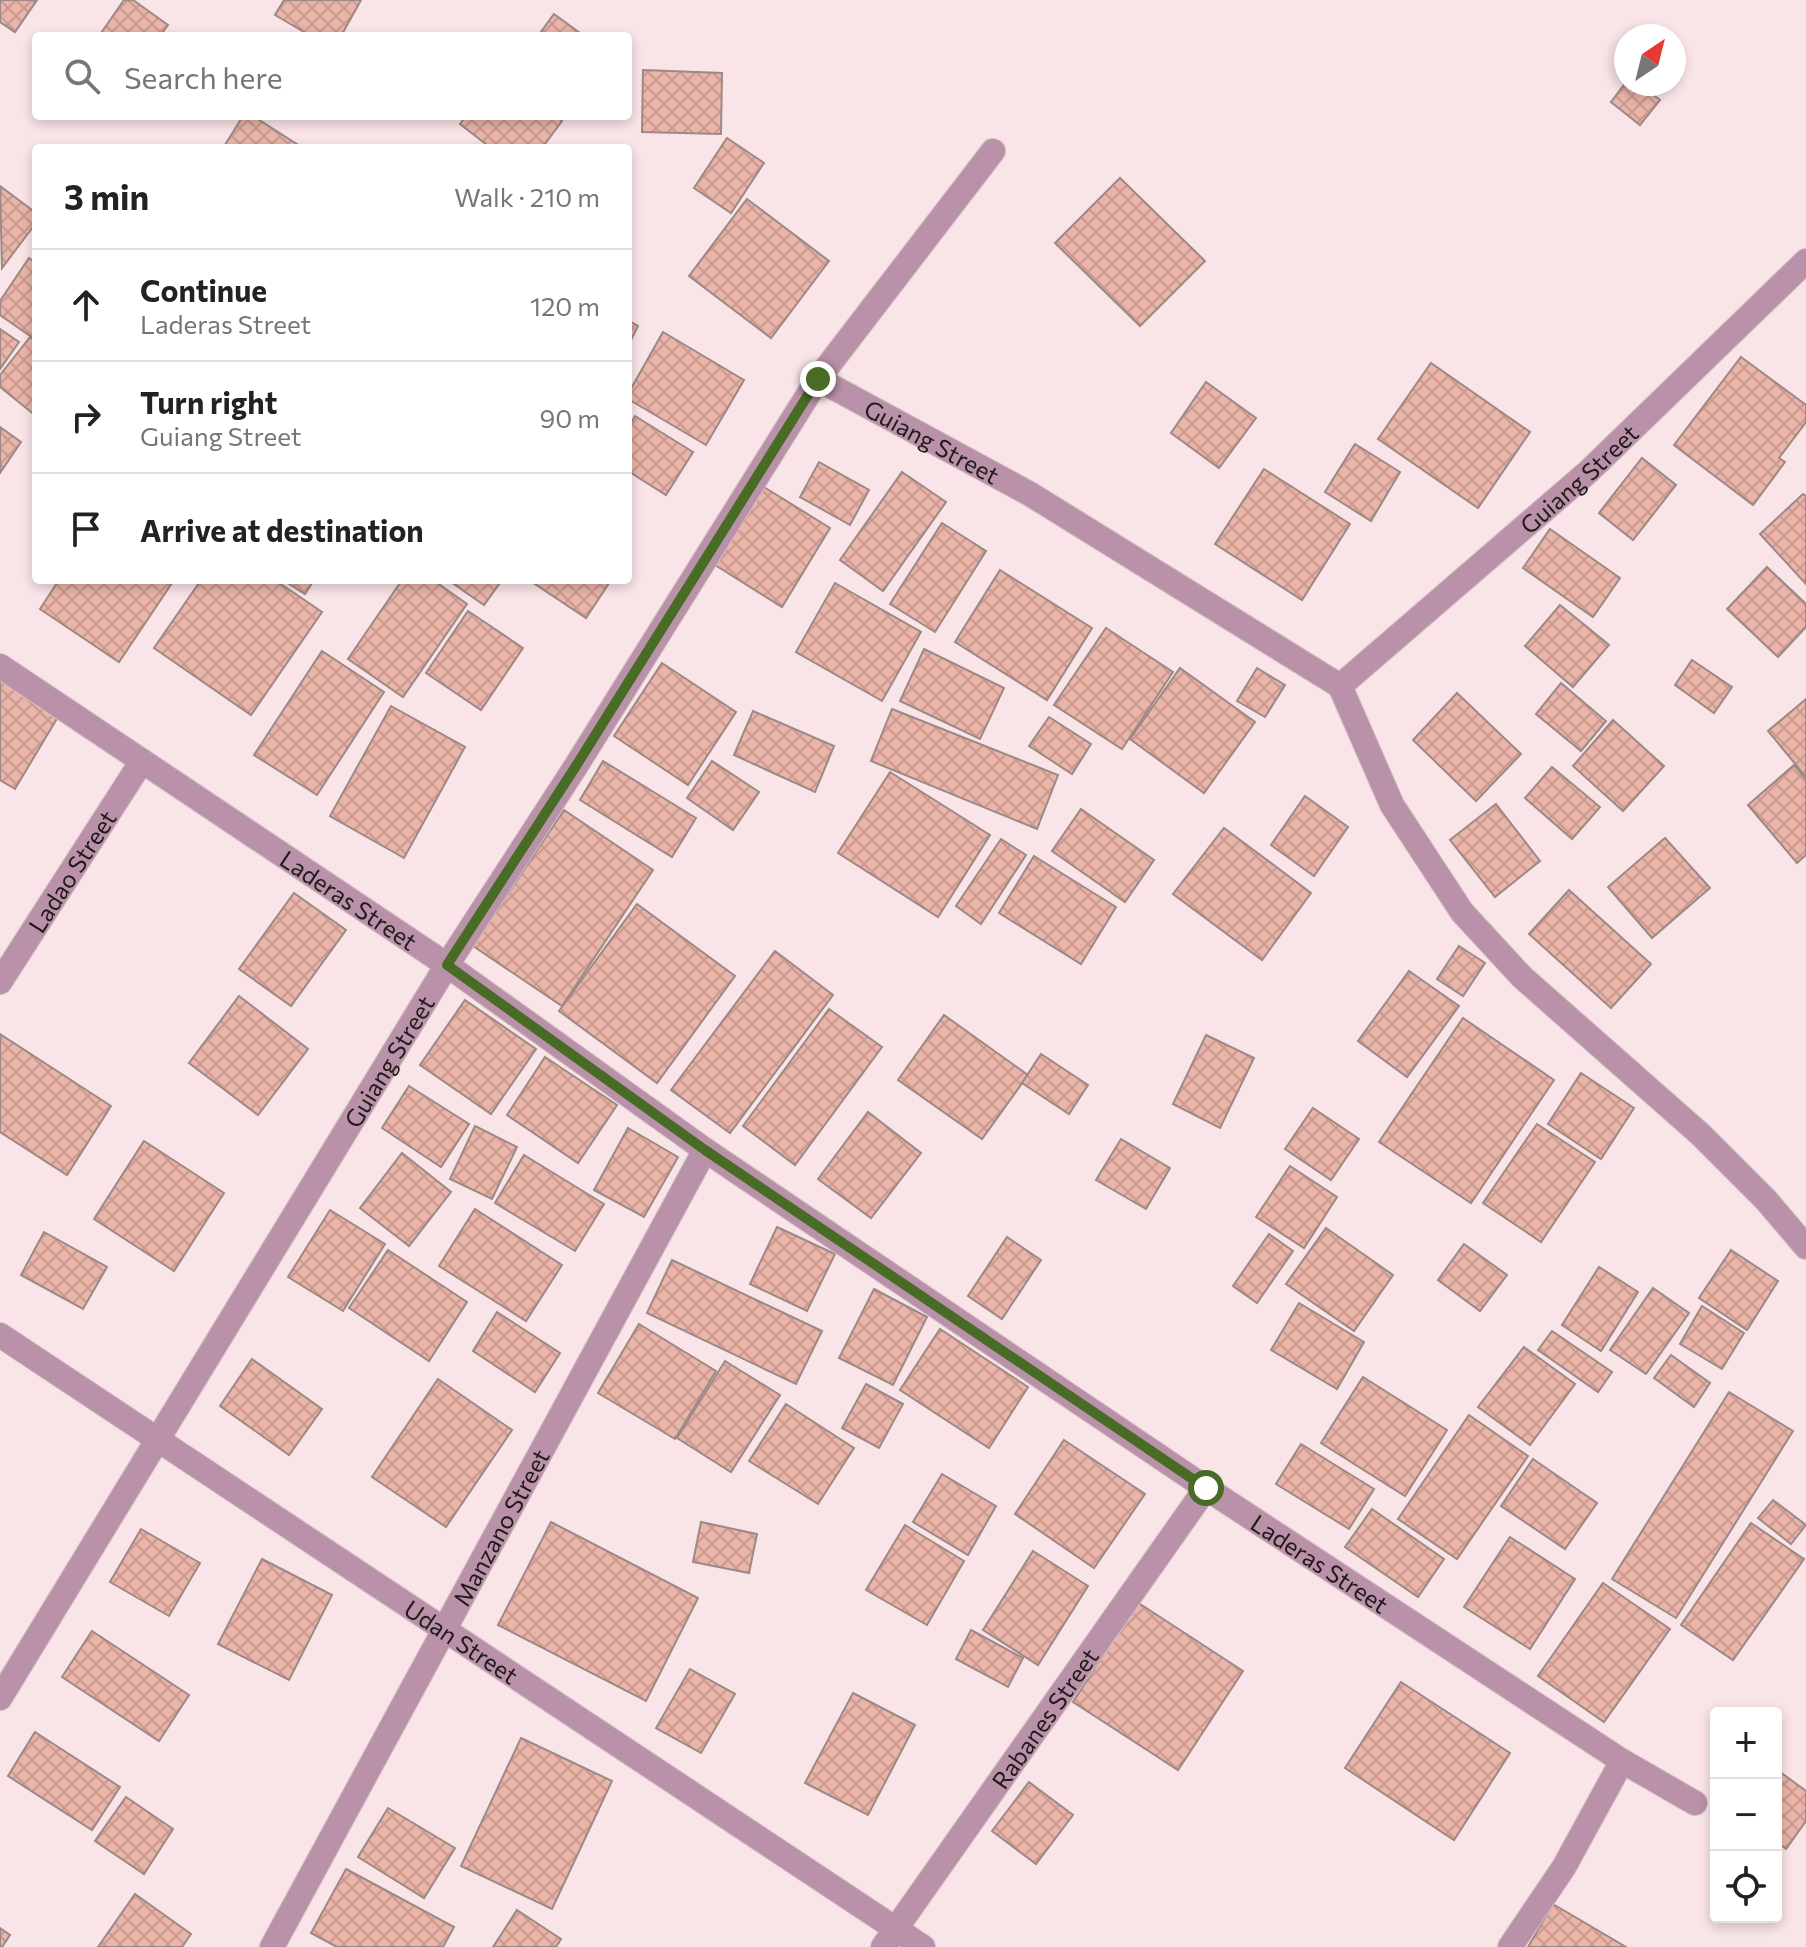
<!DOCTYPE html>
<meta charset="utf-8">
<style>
:root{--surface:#fff;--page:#f6f6f6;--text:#222;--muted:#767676;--line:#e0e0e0}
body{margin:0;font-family:Commissioner,sans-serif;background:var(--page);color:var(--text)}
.controls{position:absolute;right:24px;bottom:24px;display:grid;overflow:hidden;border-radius:8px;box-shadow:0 4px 12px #0003}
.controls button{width:72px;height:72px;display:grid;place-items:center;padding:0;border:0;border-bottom:2px solid var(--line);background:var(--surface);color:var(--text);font:40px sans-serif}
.compass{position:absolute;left:1614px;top:24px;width:72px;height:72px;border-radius:50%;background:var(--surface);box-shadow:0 4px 12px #0003;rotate:35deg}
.stop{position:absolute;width:24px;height:24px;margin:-18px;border:6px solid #486c26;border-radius:50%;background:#fff}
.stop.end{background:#486c26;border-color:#fff;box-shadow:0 2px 8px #0008}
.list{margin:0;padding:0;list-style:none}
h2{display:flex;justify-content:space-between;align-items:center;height:104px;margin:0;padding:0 32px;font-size:34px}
h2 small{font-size:26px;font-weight:400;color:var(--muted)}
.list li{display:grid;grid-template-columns:52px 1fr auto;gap:24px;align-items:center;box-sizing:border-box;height:112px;padding:0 32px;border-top:2px solid var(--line)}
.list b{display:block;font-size:30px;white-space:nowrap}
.list p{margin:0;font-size:26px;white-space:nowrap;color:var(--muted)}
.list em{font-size:26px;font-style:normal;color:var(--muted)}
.icon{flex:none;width:44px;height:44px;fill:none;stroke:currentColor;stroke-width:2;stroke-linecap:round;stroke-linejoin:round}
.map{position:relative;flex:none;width:1806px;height:1947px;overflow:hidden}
.search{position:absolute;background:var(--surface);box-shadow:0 4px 12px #0003;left:32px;top:32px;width:600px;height:88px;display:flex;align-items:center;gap:20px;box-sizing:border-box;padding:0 28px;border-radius:8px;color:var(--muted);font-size:30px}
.panel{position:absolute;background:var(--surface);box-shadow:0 4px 12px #0003;left:32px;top:144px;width:600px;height:440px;border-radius:8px}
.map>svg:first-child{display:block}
.building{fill:url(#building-cross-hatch);stroke:#9c8985;stroke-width:2}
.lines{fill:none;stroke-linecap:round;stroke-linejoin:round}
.minor-casing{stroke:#d2c0c2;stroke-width:26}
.minor{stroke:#b991a9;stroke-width:24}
.route{stroke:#486c26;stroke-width:10}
.labels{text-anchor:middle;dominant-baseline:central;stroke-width:7;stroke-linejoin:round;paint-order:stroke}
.street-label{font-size:24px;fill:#211a1b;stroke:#fff}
</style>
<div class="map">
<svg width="1806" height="1947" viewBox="0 0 1806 1947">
<defs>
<pattern id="building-cross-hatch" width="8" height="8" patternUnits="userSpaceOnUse" patternTransform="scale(2)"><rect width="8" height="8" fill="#ebb4a8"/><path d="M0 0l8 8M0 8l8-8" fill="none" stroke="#c99a90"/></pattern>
</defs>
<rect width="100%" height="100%" fill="#f9e4e7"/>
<g class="building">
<path d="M0,0h37l-22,32 -15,-10z"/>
<path d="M124,0h9l35,25 -8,11h-61z"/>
<path d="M284,0h77l-20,36h-30l-36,-21z"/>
<path d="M554,14l30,22h-46z"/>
<path d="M643,70l79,3 -1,61 -79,-2z"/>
<path d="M1626,82v2h13l21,16 -20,25 -29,-23z"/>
<path d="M243,116h10l50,32h-80z"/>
<path d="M466,116h89l7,5 -20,27h-51l-31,-24z"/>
<path d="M727,138l37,25 -33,50 -37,-25z"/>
<path d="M1120,178l85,83 -65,65 -85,-83z"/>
<path d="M0,186l36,27v10l-34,45z"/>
<path d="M747,199l82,62 -58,77 -82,-62z"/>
<path d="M29,258l7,5v77l-36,-25v-14z"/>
<path d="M628,320l10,6 -10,20z"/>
<path d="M0,329l19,13 -19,27z"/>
<path d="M663,332l81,48 -38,65 -78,-46v-5z"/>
<path d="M30,337l6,4v75l-36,-29v-12z"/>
<path d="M1741,357l65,48v17l-27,36 6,4 -32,43 -79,-60z"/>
<path d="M1431,363l99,69 -52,76 -100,-69z"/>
<path d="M1206,382l50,36 -37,50 -48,-35z"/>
<path d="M635,416l58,36 -27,43 -38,-24v-43z"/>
<path d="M0,427l21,15 -21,31z"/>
<path d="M1355,444l45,28 -29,49 -46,-29z"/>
<path d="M1642,458l34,27 -43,55 -34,-27z"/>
<path d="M819,462l50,28 -19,35 -50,-28z"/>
<path d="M1264,469l86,55 -48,76 -87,-56z"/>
<path d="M902,472l44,30 -63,89 -43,-31z"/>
<path d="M764,487l66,41 -48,79 -67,-42z"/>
<path d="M1803,494l3,2v88l-46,-50z"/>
<path d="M942,523l44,28 -51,81 -45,-28z"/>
<path d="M1550,529l70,49 -27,39 -70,-49z"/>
<path d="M1767,567l39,37v23l-28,30 -51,-48z"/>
<path d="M1000,570l92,58 -45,72 -92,-58z"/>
<path d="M59,580h115l-55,82 -79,-53z"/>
<path d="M201,580h74l47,32 -71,103 -97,-67z"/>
<path d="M283,580h31l-9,14z"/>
<path d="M402,580h31l34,24 -64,93 -55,-38z"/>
<path d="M448,580h54l-18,25z"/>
<path d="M529,580h82l-25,38z"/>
<path d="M835,583l86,49 -39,69 -86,-49z"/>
<path d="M1560,605l49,40 -36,42 -48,-41z"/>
<path d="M468,611l55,37 -42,62 -55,-37z"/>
<path d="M1106,628l67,44 -51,77 -68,-44z"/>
<path d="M924,649l80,39 -24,51 -80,-38z"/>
<path d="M322,651l62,41 -67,103 -63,-40z"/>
<path d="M1692,660l40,27 -18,26 -39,-28z"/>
<path d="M662,663l74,49 -48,73 -74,-49z"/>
<path d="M1180,668l75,54 -51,71 -74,-54z"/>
<path d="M1257,668l28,17 -20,32 -28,-16z"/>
<path d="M0,680l59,35 -44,74 -15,-9z"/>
<path d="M1561,683l45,38 -25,30 -45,-37z"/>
<path d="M1457,693l64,61 -45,47 -63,-61z"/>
<path d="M1806,699v78l-38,-46z"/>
<path d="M391,706l74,41 -61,111 -74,-42z"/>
<path d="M892,709l166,66 -21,54 -166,-68z"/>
<path d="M753,711l81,35 -19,46 -81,-37z"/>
<path d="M1049,717l42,27 -19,30 -43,-28z"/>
<path d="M1613,720l51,46 -41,45 -50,-45z"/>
<path d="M603,761l93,57 -24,39 -92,-57z"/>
<path d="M712,761l47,31 -26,38 -46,-32z"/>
<path d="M1794,765l12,14v76l-9,8 -49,-58z"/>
<path d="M1552,767l48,40 -28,32 -47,-41z"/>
<path d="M890,772l100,63 -52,82 -100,-64z"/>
<path d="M1305,796l43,31 -34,49 -43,-31z"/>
<path d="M1496,804l44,57 -45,36 -45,-57z"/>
<path d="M1081,809l73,51 -29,42 -73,-51z"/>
<path d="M564,810l89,60 -91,136 -89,-60z"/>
<path d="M1224,828l87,65 -49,67 -89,-66z"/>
<path d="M1665,838l45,50 -58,50 -44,-51z"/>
<path d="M1001,839l25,16 -45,69 -25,-18z"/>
<path d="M1034,856l82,51 -35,57 -82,-51z"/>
<path d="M1569,890l82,74 -40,44 -82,-74z"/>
<path d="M294,893l52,37 -55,76 -52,-37z"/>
<path d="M637,904l98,72 -78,107 -98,-72z"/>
<path d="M1459,946l26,17 -22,33 -26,-17z"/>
<path d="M775,951l58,44 -103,138 -59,-43z"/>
<path d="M1409,971l50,35 -52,71 -49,-36z"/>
<path d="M239,996l69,53 -50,66 -69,-52z"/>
<path d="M465,1000l71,49 -45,65 -71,-49z"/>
<path d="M829,1009l53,38 -87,118 -52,-39z"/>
<path d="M944,1015l84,60 -46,64 -84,-59z"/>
<path d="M1463,1018l91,62 -83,123 -92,-61z"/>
<path d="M0,1034l111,72 -44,69 -67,-43z"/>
<path d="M1206,1035l48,23 -34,70 -47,-24z"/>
<path d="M1041,1054l47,31 -19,29 -47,-31z"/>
<path d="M545,1057l72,48 -39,58 -71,-48z"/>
<path d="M1581,1073l53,35 -33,51 -53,-35z"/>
<path d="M409,1086l60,38 -28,43 -59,-39z"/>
<path d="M1313,1108l46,31 -28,41 -46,-31z"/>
<path d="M868,1112l53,41 -50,65 -53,-39z"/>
<path d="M1537,1124l58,38 -54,80 -58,-39z"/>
<path d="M475,1126l42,21 -25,52 -42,-20z"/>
<path d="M628,1128l50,29 -34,60 -50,-27z"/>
<path d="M1121,1139l49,29 -24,41 -50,-29z"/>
<path d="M144,1141l80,52 -50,78 -80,-52z"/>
<path d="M402,1153l49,39 -42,54 -49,-38z"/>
<path d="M524,1155l80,49 -29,47 -80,-48z"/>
<path d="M1290,1166l47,31 -33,51 -48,-31z"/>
<path d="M475,1209l87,56 -36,56 -87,-55z"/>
<path d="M330,1210l55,34 -42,67 -55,-34z"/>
<path d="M777,1227l58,27 -28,57 -57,-27z"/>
<path d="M1326,1228l67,47 -39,56 -68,-47z"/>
<path d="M44,1232l63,35 -24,42 -62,-34z"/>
<path d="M1269,1234l24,17 -36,52 -24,-17z"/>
<path d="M1007,1237l34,23 -39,59 -34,-23z"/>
<path d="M1464,1244l43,31 -27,36 -42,-31z"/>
<path d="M388,1250l79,52 -38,59 -80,-53z"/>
<path d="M1731,1250l47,31 -31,49 -48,-32z"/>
<path d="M672,1260l150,71 -26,53 -149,-71z"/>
<path d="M1599,1267l39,25 -37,59 -39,-26z"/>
<path d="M1653,1288l36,25 -43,61 -36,-24z"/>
<path d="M874,1289l53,28 -34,68 -54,-27z"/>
<path d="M1299,1303l65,39 -27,47 -66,-39z"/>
<path d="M1702,1306l42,27 -22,36 -42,-25z"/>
<path d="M497,1312l63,41 -25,39 -62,-41z"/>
<path d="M639,1324l77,47 -41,68 -77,-46z"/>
<path d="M940,1329l88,58 -39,61 -89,-58z"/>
<path d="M1552,1331l60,41 -14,20 -60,-42z"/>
<path d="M1524,1347l51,37 -45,61 -52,-38z"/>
<path d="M1671,1355l39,28 -16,24 -40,-29z"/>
<path d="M252,1359l70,50 -33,46 -69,-49z"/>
<path d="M725,1361l55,34 -49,77 -54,-34z"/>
<path d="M1363,1377l84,53 -42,66 -84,-53z"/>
<path d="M438,1379l74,51 -66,97 -74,-50z"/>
<path d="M866,1384l37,20 -24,44 -37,-20z"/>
<path d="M1729,1392l64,39 -117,187 -64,-39z"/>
<path d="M786,1404l68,44 -36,56 -69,-43z"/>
<path d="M1469,1415l59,41 -71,103 -59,-40z"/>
<path d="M1064,1440l81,54 -51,74 -79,-54z"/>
<path d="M1301,1444l73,45 -25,40 -73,-45z"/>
<path d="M1533,1459l64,44 -32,46 -64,-43z"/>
<path d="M942,1474l54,32 -28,49 -55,-33z"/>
<path d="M1773,1500l33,25 -15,19 -33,-26z"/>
<path d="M1372,1509l72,50 -26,38 -73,-50z"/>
<path d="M551,1522l147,76 -52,103 -148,-76z"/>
<path d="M701,1522l56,12 -8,39 -56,-11z"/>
<path d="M1751,1523l53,36 -71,101 -52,-35z"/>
<path d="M905,1525l59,36 -37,64 -61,-35z"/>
<path d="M141,1529l59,34 -31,53 -59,-34z"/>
<path d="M1510,1537l65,42 -45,70 -66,-42z"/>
<path d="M1033,1551l55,35 -50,79 -55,-35z"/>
<path d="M262,1559l70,36 -43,85 -71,-36z"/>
<path d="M1603,1583l67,46 -66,93 -66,-46z"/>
<path d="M1137,1602l106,69 -65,99 -105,-68z"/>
<path d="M971,1630l52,28 -15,29 -52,-28z"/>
<path d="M92,1631l97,64 -30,46 -97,-64z"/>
<path d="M690,1669l45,25 -34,59 -45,-25z"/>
<path d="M1401,1682l109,71 -56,87 -109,-72z"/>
<path d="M853,1693l62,32 -47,90 -63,-32z"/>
<path d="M35,1732l85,55 -28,43 -84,-54z"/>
<path d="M521,1738l91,43 -60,128 -91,-43z"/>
<path d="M1776,1769l30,22v30l-20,28 -10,-8z"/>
<path d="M1029,1782l44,33 -37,49 -44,-33z"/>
<path d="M126,1797l47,32 -29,45 -49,-33z"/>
<path d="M388,1808l67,40 -31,50 -66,-41z"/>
<path d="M346,1869l108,58 -11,20h-106l-26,-14z"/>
<path d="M135,1894l56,40 -9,13h-84z"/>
<path d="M1553,1904l73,43h-98z"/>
<path d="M517,1910l44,29 -5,8h-63z"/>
<path d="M0,1928l10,7 -8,12h-2z"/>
</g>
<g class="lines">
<defs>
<g id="minor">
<path d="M818,379l175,-228"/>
<path id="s1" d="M0,666l447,299 258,185 501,338 416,273 73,42"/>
<path d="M1340,686l52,119 70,107 60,65 178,157 66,66 40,47"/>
<path id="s2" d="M0,982l142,-221"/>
<path id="s3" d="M0,1335l923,612"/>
<path id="s4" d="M0,1698l447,-733 129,-199 242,-387 212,115 310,192 248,-214 218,-211"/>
<path id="s5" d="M272,1947l433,-797"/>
<path id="s6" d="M883,1947l323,-459"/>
<path d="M1510,1947l54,-80 58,-106"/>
</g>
</defs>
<use href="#minor" class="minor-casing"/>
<use href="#minor" class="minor"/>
</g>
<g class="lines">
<path class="route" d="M818,379l-242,387 -129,199 258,185 501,338"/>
</g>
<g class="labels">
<g class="street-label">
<text stroke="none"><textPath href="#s4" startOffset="1682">Guiang Street</textPath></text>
<text stroke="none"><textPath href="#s4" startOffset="2474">Guiang Street</textPath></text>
<text stroke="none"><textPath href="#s2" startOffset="132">Ladao Street</textPath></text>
<text stroke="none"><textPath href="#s1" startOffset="420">Laderas Street</textPath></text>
<text stroke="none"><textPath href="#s4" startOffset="746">Guiang Street</textPath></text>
<text stroke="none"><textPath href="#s5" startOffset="478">Manzano Street</textPath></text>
<text stroke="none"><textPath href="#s1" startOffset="1596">Laderas Street</textPath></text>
<text stroke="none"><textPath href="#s3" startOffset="554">Udan Street</textPath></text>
<text stroke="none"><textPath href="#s6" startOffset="280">Rabanes Street</textPath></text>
</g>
</g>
</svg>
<div class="controls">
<button>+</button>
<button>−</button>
<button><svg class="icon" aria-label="locate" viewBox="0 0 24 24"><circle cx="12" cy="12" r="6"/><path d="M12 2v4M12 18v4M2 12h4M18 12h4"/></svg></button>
</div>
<svg class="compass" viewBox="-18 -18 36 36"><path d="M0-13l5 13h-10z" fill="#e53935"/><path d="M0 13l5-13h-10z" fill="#767676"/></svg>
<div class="stop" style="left:1206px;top:1488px"></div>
<div class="stop end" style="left:818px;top:379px"></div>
<div class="search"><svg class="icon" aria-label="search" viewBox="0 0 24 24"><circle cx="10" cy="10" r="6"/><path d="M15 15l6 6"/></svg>Search here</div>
<section class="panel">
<h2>3 min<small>Walk · 210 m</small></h2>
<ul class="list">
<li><svg class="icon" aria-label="ahead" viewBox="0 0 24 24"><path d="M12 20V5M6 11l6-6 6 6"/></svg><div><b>Continue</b><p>Laderas Street</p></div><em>120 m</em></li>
<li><svg class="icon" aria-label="right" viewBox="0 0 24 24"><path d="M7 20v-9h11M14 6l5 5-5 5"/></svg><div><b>Turn right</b><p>Guiang Street</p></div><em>90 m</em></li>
<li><svg class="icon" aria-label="arrive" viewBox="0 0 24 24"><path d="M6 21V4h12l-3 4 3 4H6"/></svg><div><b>Arrive at destination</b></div></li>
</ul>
</section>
</div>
